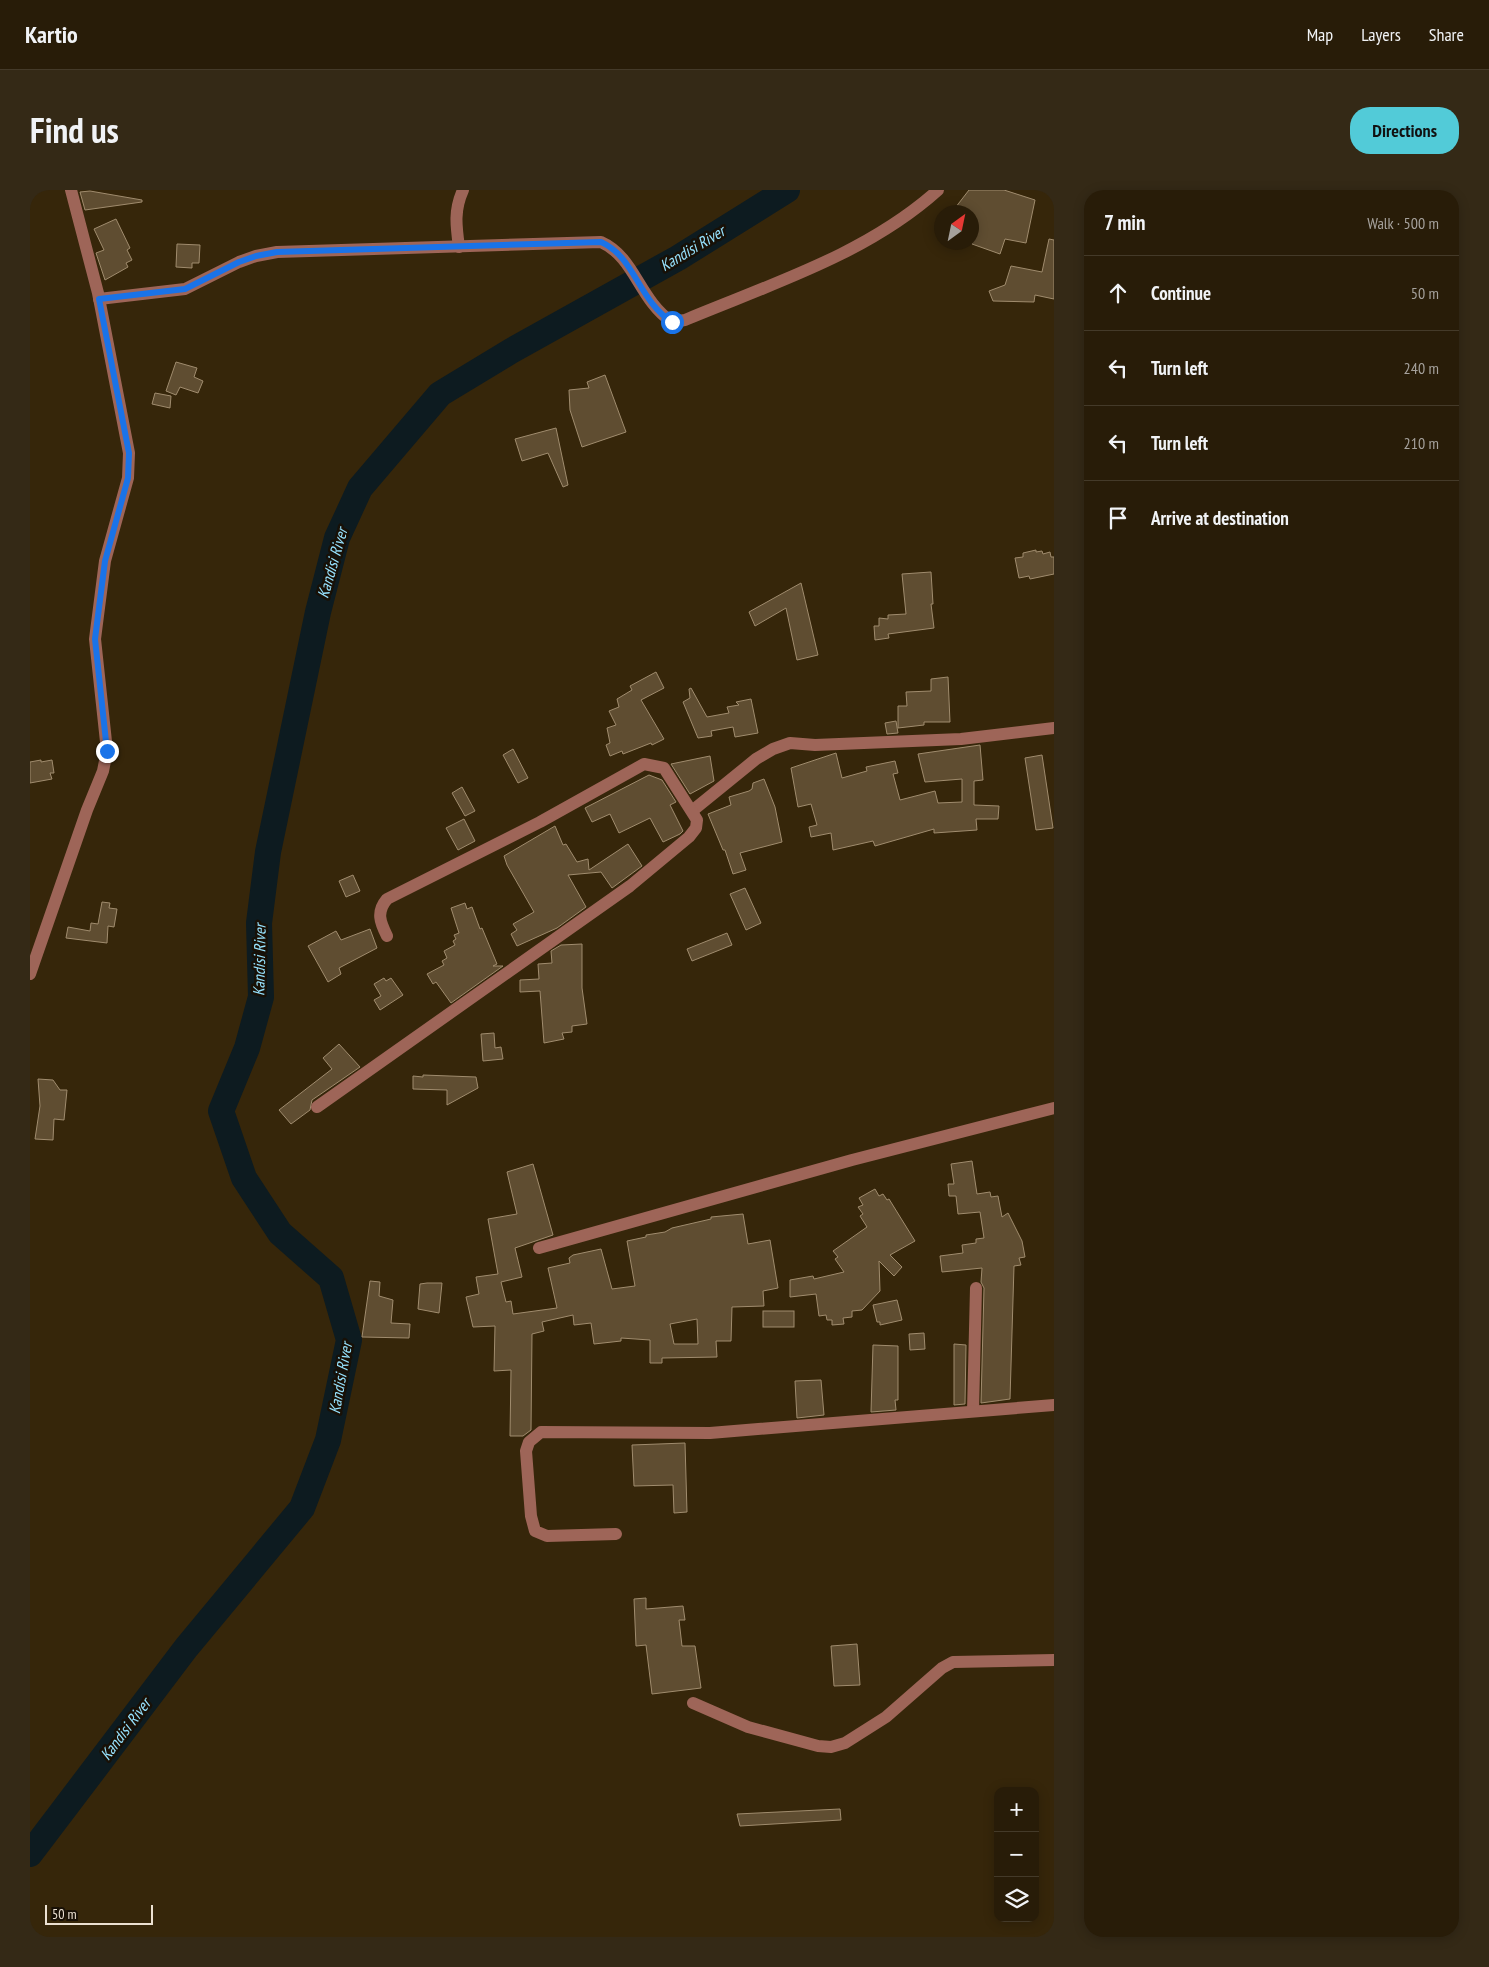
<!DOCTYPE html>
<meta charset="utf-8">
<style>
:root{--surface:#281c08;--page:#342916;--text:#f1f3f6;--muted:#a5a19c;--line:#443a29;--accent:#52cbd8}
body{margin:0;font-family:"PT Sans Narrow",sans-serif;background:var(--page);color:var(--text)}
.controls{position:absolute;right:15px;bottom:15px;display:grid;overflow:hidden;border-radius:10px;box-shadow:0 2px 12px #0003}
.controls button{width:45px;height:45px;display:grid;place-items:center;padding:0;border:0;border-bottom:1px solid var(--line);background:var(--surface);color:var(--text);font:25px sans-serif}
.compass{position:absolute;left:904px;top:15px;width:45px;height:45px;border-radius:50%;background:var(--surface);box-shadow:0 2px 12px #0003;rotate:33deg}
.scale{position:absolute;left:15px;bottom:12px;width:108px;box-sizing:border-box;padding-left:5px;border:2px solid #ece1d2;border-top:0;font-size:14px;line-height:18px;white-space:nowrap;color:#ece1d2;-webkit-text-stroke:4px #181006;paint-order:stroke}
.stop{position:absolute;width:15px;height:15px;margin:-11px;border:4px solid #1a73e8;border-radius:50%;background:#fff}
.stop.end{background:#1a73e8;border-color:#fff;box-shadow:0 1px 5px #0008}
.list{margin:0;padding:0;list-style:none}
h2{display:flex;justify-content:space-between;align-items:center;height:65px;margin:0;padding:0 20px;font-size:21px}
h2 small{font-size:16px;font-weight:400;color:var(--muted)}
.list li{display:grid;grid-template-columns:32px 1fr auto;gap:15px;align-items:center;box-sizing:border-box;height:75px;padding:0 20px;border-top:1px solid var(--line)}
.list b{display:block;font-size:19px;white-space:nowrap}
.list em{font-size:16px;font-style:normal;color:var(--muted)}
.icon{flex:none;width:28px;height:28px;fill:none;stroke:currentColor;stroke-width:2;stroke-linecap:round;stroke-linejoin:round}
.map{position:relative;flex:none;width:1024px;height:1747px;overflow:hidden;border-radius:20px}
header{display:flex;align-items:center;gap:30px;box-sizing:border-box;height:70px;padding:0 25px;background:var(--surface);border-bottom:1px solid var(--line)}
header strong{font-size:24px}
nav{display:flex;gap:28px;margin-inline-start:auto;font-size:18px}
.intro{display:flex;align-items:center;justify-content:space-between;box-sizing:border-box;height:120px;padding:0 30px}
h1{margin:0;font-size:35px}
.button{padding:12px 22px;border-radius:20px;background:var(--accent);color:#111;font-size:18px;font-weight:700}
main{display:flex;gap:30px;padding:0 30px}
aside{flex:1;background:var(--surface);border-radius:20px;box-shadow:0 2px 12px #0003}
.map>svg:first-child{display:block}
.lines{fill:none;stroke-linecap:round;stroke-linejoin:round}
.river{stroke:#0d1b20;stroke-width:26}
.building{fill:#5f4d31;stroke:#a08c6e;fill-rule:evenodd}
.minor{stroke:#9e6558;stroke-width:12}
.route{stroke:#1a73e8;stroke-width:6}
.labels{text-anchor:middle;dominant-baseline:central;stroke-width:5;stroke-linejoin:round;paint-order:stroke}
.water-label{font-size:16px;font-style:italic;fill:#97e3ff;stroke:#181006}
</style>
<header>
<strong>Kartio</strong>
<nav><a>Map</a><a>Layers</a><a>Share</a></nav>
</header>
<div class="intro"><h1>Find us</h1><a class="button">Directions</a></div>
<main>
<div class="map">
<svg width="1024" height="1747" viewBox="0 0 1024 1747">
<rect width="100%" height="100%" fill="#36260a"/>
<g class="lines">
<path class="river" d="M0,1664l156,-206 116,-140 26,-68 21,-100 -18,-62 -51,-45 -36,-55 -23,-67 26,-63 14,-51 -2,-74 9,-71 50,-240 19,-74 23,-50 80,-94 71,-43 167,-93 109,-68"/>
</g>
<g class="building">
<path d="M939,0h35l31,10 -9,43 -21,-4 -5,15 -28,-10v-32h-20z"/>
<path d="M60,1l52,9v2l-57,8 -5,-18z"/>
<path d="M86,29l14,29 -3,2 5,10 -6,3 2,4 -23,13 -9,-27 8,-3 -10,-21z"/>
<path d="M1019,49l5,1v59l-19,-4 -1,7 -41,-1 -4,-10 16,-6 6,-19 31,6z"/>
<path d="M147,54l23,1 -1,18h-7v5l-16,-1z"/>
<path d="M146,172l21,6 -3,9 9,4 -5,12 -18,-6 -4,8 -10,-4z"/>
<path d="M575,185l21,57 -44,15 -12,-37 -1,-20 20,-2 -2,-6z"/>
<path d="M125,203l16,3 -1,12 -18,-4z"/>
<path d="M526,238l12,57 -5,2 -15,-34 -26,8 -7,-22z"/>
<path d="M1006,360v2l6,-1 1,3 7,-2 1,5h3v17l-24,5 -1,-3 -10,2 -4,-20 8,-1v-4z"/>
<path d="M901,382l2,32h-2l3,24 -46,6 1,4 -14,2 -1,-14h5v-8l9,1v-4l18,-1 -4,-40z"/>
<path d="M771,393l17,72 -21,5 -11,-52 -31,18 -6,-14z"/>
<path d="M626,482l8,16 -23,12 23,39 -12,6 -1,-2 -28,11 -1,-3 -12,5 -4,-11 4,-2 -3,-15 9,-3 -7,-14 10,-4 -2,-8 15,-9 -2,-4z"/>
<path d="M918,487l2,45h-26v3l-26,3v-22h9l-1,-14 25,-1v-12z"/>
<path d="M661,498l16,29 22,-4 -2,-6 12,-2 -3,-3 15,-3 7,34 -23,4 -2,-10 -22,4 1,5 -14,2 -15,-36 7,-4 -1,-9z"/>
<path d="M866,531l2,12 -11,1 -2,-11z"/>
<path d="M950,555l3,35 -9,1v24l25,1 -1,13h-22l1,11 -43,3v-4l-59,17 -2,-5 -40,9 -2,-17 -20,4 -2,-10 8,-2 -6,-21 -13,3 -7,-39 45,-15 6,25 25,-7 -1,-4 29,-6 3,12 -5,1 7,26 35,-9 3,12 24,-1v-23l-37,3 -7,-28z"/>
<path d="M483,559l15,29 -10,5 -15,-28z"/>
<path d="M1012,565l11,73 -17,2 -11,-72z"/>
<path d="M680,566l4,25 -24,13 -19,-30z"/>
<path d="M11,570v2l11,-2 2,13h-4l2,6 -22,4v-21z"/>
<path d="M619,585l13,5 14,22 -6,3 13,26 -3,3 -17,8 -13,-24 -31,15 -9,-19 -18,8 -7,-14z"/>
<path d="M734,589l11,28 7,35 -42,11 6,17 -13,4 -8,-24h-2l-15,-36 23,-9 -2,-8 20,-6 3,-2 1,-6z"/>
<path d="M432,597l13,24 -10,5 -13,-23z"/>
<path d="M434,629l11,22 -17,9 -12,-22z"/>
<path d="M525,636l8,19 3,-1 11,18 11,-3 1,11 39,-26 14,22 -30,22 -11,-16 -33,3 18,32 -29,21 -40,18 -6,-12 6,-4 -4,-6 21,-12 -27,-47 -3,-9z"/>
<path d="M323,685l7,16 -14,6 -7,-16z"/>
<path d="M715,698l16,35 -15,7 -16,-36z"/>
<path d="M72,712l8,1 -1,5 8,1 -3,18 -6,-1 -1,17 -41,-5 2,-11 22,4 1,-8 7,1z"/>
<path d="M435,713l2,6 5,-2 8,22 2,-1 15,36 -4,2h10l-52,37 -15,-21 -3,2 -6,-10 17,-9 -2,-4 5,-3 -3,-7 11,-6 -2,-4 3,-2 -2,-4 5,-2 -8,-25z"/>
<path d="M340,739l7,19 -38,20 2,6 -13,8 -20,-36 28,-15 5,9z"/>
<path d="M697,743l5,12 -40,16 -5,-12z"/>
<path d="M552,754v44l5,36 -15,2v6l-10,1 2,6 -20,4 -4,-52 -20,1v-12l19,-1 -1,-15 14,-1 -1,-12 10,-6z"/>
<path d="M354,788l2,3 5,-3 12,17 -23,15 -6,-10 7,-4 -7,-12z"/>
<path d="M464,843l1,15 6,-1 2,12 -20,2 -2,-27z"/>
<path d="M309,854l21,23 -48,33 -2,10 -19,14 -12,-14 53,-41 -9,-11z"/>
<path d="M393,885l53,2 2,11 -31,17v-15l-34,-1v-13l10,1z"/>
<path d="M8,889l15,1 7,10h7l-3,30 -10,-1 -1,21 -18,-1 5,-33z"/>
<path d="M942,971l5,33 13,-2 1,5 7,-1 4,21 6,-4 14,28 3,16 -6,1 2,7 -7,1 -4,133 -29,4 3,-115 -3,-6 1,-14 -40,4 -2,-16 23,-3 -1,-8 14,-2v-4l8,-1 -4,-26 -22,2 -2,-18h-7l-1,-12h6l-3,-20z"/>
<path d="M503,974l20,71 -38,13 7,29 -21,5 5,20 5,-1 2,13 44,-6 -9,-40 22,-5 -1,-5 4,-3 28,-6 11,40 23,-3 -8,-45 19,-4v-2l19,-3 7,-4 39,-9v-2l32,-3 5,30 22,-4 8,48 -15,3 1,15 -32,1 -1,34h-15l1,16 -55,1v5h-12v-23l-29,-2v3l-27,3 -3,-21 -17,2 -1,-10 -31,7 2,9 -12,3 -1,96 -8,6h-13l1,-66 -17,1 1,-45 -22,1 -7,-30 13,-3 -3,-17 22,-3 -10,-55 29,-5 -10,-42zM667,1129l1,25h-24l-4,-20z"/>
<path d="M845,999l4,7 4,-2 4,6 2,-1 26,42 -25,14 12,12 -8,9 -15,-15 1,30 -18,19 -10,1v6l-9,1 1,6 -12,1v-5h-5l-1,-5 -7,1 -3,-22 -26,3v-17l23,-4 1,3 30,-7 -9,-13 3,-2 -5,-6 34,-24 -7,-11 3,-2 -5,-7 5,-2 -4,-7z"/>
<path d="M340,1091l10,1 -1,14 14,4 -2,23 19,1 -1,14 -47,-1z"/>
<path d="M397,1093h15l-3,30 -21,-4 2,-25z"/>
<path d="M867,1110l5,20 -22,5v-3h-3l-4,-17z"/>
<rect x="733" y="1121" width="31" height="16"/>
<path d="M894,1143l1,16 -15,1 -1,-16z"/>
<path d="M924,1154l12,1 -1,59 -11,1z"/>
<path d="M843,1155l25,1v54h-3l1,10 -25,2z"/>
<path d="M791,1190l3,35 -27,3 -2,-37z"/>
<path d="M655,1253l2,69 -13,1 -1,-28 -39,1 -2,-41z"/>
<path d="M616,1408v11l37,-3 2,14h-6l3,26h13l6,42 -49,6 -6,-49 -10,1 -2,-47z"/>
<path d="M827,1454l3,41 -26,1 -3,-40z"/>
<path d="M810,1619l1,11 -101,6 -3,-12z"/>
</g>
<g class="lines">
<g class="minor">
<path d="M429,57c-3,-22 -5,-37 4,-57"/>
<path d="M69,109l86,-10 54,-27 17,-6 21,-4 324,-10c34,15 38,58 71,80l13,-2c86,-36 182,-66 253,-130"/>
<path d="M662,621l64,-52 17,-10 17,-6 25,2 146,-6 93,-11"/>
<path d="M0,784l57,-164 16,-39 4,-20 -12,-112 10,-78 23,-83 1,-25 -31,-160 -27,-103"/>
<path d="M287,917l313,-221 59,-49 7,-9 1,-8 -33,-52 -20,-4 -104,58 -153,77c-11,13 -7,23 0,37"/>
<path d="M509,1058l313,-88 202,-52"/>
<path d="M943,1221l3,-123"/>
<path d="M586,1344l-69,2 -12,-5 -4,-15 -5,-65 3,-9 12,-10 169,1 344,-28"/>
<path d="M663,1513l55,24 70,19 13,1 14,-4 41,-26 56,-49 11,-6 101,-2"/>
</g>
</g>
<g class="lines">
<path class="route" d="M77,561l-12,-112 10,-78 23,-83 1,-25 -30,-154 86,-10 54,-27 17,-6 21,-4 324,-10c34,15 37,58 71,80"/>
</g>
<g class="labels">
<g class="water-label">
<text transform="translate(662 58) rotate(-31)">Kandisi River</text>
<text transform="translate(302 373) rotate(-74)">Kandisi River</text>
<text transform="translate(229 770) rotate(-89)">Kandisi River</text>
<text transform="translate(310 1188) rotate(-80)">Kandisi River</text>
<text transform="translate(95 1539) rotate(-53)">Kandisi River</text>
</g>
</g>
</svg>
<div class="controls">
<button>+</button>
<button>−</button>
<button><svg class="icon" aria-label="layers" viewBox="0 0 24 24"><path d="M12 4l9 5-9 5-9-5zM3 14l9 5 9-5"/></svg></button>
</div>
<svg class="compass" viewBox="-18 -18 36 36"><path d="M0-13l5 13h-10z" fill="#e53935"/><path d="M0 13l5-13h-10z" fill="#a5a19c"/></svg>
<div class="scale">50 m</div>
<div class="stop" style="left:642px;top:132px"></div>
<div class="stop end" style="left:77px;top:561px"></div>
</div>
<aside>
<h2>7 min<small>Walk · 500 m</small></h2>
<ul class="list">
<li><svg class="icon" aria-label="ahead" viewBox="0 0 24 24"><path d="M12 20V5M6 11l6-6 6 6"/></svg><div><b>Continue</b></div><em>50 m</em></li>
<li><svg class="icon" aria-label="left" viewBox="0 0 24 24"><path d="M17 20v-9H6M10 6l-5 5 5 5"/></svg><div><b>Turn left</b></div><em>240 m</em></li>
<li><svg class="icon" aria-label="left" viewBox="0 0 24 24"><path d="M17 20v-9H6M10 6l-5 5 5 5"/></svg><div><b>Turn left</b></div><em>210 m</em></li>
<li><svg class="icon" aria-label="arrive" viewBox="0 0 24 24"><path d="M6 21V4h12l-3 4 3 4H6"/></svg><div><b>Arrive at destination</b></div></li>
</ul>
</aside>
</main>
